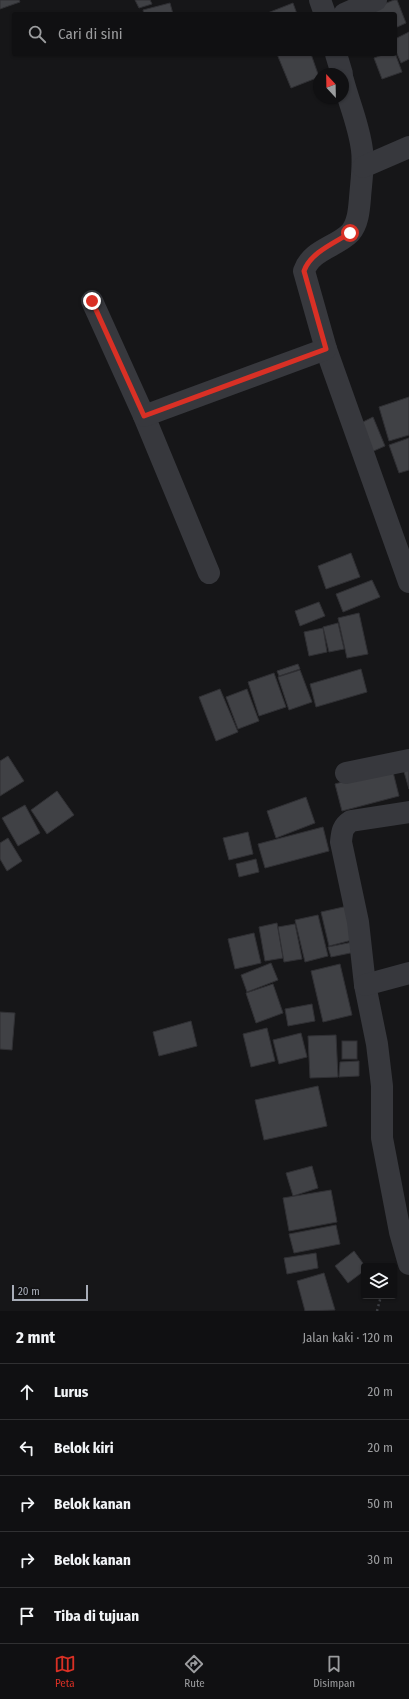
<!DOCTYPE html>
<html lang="id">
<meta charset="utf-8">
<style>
:root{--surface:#101012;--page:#1e1e20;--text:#f1f3f6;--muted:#9c9d9f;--line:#303032;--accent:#d93025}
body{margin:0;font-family:"Fira Sans Condensed",sans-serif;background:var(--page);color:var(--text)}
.controls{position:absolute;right:12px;bottom:12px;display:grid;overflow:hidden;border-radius:4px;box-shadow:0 1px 3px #0004}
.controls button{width:36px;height:36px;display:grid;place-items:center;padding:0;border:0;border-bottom:1px solid var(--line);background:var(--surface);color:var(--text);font:20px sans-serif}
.compass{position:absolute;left:313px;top:68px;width:36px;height:36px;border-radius:50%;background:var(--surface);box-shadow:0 1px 3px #0004;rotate:338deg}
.scale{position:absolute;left:12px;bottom:10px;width:76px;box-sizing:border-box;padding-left:4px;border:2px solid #a8adb8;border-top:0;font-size:11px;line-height:14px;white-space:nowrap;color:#a8adb8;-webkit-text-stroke:3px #111113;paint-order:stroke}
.stop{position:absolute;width:12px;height:12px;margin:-9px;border:3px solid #d93025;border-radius:50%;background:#fff}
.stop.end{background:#d93025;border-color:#fff;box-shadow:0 1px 4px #0008}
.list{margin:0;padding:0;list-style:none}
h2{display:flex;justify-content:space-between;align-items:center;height:52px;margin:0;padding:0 16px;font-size:17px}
h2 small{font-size:13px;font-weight:400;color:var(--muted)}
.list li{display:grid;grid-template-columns:26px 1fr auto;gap:12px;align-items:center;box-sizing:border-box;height:56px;padding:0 16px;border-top:1px solid var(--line)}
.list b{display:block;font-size:15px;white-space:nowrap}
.list em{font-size:13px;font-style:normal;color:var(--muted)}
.icon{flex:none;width:22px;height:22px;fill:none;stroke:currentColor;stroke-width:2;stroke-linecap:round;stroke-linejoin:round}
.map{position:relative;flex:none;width:409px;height:1311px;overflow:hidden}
.search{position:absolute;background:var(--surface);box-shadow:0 1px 3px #0004;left:12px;right:12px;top:12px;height:44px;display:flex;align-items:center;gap:10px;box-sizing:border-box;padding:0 14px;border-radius:4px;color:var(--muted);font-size:15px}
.sheet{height:332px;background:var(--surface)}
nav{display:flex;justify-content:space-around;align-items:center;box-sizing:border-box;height:56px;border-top:1px solid var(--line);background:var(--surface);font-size:11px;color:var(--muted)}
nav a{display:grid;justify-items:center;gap:2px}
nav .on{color:var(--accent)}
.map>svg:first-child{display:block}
.building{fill:#404145;stroke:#303034}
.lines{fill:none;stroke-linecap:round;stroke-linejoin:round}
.path{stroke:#3d3f44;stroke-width:2.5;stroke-dasharray:2 3;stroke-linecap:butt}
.minor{stroke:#37383d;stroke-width:22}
.route{stroke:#d93025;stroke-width:5}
</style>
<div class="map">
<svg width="409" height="1311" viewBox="0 0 409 1311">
<rect width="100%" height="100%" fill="#161618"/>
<g class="building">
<path d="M0,0h19l1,2 -20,7z"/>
<path d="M135,0h15l2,4 -13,4z"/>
<path d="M394,0h3l9,23 -11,5v-14h-19l-2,-6z"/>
<path d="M170,3l3,11h-29l-1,-4z"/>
<path d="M293,3l4,11h-32z"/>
<path d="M409,32v27l-8,4 -6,-14v-10z"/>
<path d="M395,53l7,19 -20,7 -8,-21 11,-4z"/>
<path d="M277,54h34l8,23 -28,11z"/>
<path d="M409,397v38l-20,6 -10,-34z"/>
<path d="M373,417l12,29 -16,7 -12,-28z"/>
<path d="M409,438v32l-10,3 -10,-28z"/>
<path d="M351,553l9,24 -34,12 -8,-23z"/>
<path d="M372,580l8,17 -37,15 -7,-18z"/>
<path d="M319,602l6,14 -25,10 -5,-15z"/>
<path d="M359,613l9,41 -21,4 -9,-40z"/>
<path d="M338,623l6,26 -15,3 -6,-25z"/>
<path d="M323,628l4,24 -18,4 -5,-24z"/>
<path d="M298,664l2,5 -21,7 -2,-5z"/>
<path d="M361,669l6,23 -51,15 -6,-23z"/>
<path d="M300,670l12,32 -23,8 -11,-33z"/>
<path d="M274,673l12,34 -27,9 -11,-34z"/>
<path d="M220,689l18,43 -22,9 -17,-44z"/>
<path d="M247,689l12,32 -21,8 -12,-32z"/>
<path d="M8,756l16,25 -24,15v-35z"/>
<path d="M409,763v26l-7,-24z"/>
<path d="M392,768l7,28 -57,15 -7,-27z"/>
<path d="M57,791l17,24 -27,19 -16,-24z"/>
<path d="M306,797l9,26 -39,15 -9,-27z"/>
<path d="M25,805l15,28 -22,13 -16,-28z"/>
<path d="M323,827l6,24 -64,17 -7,-24z"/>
<path d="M248,832l5,22 -24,6 -6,-22z"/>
<path d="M8,838l14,23 -15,10 -7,-12v-16z"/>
<path d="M256,859l3,13 -20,5 -3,-13z"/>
<path d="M348,906l8,33 -27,7 -8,-34z"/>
<path d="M318,915l10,41 -23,6 -10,-42z"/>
<path d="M277,923l6,35 -18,3 -6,-34z"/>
<path d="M295,924l7,35 -18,3 -6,-35z"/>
<path d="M254,933l7,30 -26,6 -7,-30z"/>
<path d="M358,941l2,10 -29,6 -3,-10z"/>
<path d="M271,963l7,17 -31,12 -6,-17z"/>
<path d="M340,964l12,51 -29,7 -12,-51z"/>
<path d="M273,984l10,29 -27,10 -10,-30z"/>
<path d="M312,1004l3,17 -27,5 -3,-17z"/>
<path d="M0,1012l15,1 -3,37 -12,-1z"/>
<path d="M191,1021l6,25 -38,10 -6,-24z"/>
<path d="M267,1028l8,33 -24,6 -8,-33z"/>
<path d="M301,1033l6,24 -28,7 -6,-24z"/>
<path d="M336,1035l2,42 -28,1 -2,-42z"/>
<rect x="342" y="1041" width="15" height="18"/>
<path d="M359,1061v15l-20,1 1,-15z"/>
<path d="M318,1086l9,40 -63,14 -9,-40z"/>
<path d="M312,1166l6,22 -25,8 -7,-23z"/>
<path d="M331,1190l6,32 -48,9 -6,-33z"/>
<path d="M336,1225l4,19 -46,9 -5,-19z"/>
<path d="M354,1251l11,15 -1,5 -16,12 -13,-17z"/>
<path d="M316,1253l2,15 -31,6 -3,-16z"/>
<path d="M324,1273l11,37 -30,1 -8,-30z"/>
</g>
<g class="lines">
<path class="path" d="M377,1311l4,-15"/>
<g class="minor">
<path d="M320,0l5,14"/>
<path d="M344,14l32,-14"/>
<path d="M336,54l6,20"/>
<path d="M343,80c6,23 16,45 19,70 2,16 -1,33 -2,48 -1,12 -2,26 -10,35 -14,14 -39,17 -46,38l22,78 83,233"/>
<path d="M363,167l46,-20"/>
<path d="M92,301l52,115 65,157"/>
<path d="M144,416l182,-67"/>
<path d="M346,773l63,-13"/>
<path d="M409,812l-58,9c-9,6 -9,11 -10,21l17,80 7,63 12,59 5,42v52l18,94 9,32"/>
<path d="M365,985l44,-12"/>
</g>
</g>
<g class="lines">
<path class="route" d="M92,301l52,115 182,-67 -22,-78c6,-18 30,-28 46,-38"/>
</g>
</svg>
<div class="controls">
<button><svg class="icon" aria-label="layers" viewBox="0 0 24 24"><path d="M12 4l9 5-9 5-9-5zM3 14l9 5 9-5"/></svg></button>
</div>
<svg class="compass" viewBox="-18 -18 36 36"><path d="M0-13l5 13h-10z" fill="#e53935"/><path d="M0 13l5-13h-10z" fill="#9c9d9f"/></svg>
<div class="scale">20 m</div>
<div class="stop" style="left:350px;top:233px"></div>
<div class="stop end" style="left:92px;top:301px"></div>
<div class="search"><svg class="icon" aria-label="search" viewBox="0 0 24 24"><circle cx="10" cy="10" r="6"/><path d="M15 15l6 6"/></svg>Cari di sini</div>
</div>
<section class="sheet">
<h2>2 mnt<small>Jalan kaki · 120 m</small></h2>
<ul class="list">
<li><svg class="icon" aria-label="ahead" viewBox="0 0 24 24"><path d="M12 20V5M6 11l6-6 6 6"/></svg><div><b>Lurus</b></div><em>20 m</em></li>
<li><svg class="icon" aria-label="left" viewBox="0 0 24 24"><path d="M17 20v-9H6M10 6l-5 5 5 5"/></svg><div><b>Belok kiri</b></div><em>20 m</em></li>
<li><svg class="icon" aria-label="right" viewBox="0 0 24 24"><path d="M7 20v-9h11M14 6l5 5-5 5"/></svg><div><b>Belok kanan</b></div><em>50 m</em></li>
<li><svg class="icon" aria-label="right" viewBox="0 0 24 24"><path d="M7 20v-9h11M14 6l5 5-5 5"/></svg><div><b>Belok kanan</b></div><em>30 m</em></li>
<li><svg class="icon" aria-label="arrive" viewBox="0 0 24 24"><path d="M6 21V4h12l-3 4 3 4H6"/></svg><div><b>Tiba di tujuan</b></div></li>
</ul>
</section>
<nav>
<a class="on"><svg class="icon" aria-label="map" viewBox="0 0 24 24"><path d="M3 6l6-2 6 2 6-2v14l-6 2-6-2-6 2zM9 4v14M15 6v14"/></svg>Peta</a>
<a><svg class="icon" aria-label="directions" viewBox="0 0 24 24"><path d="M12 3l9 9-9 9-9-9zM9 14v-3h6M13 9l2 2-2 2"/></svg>Rute</a>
<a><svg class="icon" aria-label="saved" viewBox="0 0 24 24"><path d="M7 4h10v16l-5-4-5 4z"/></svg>Disimpan</a>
</nav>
